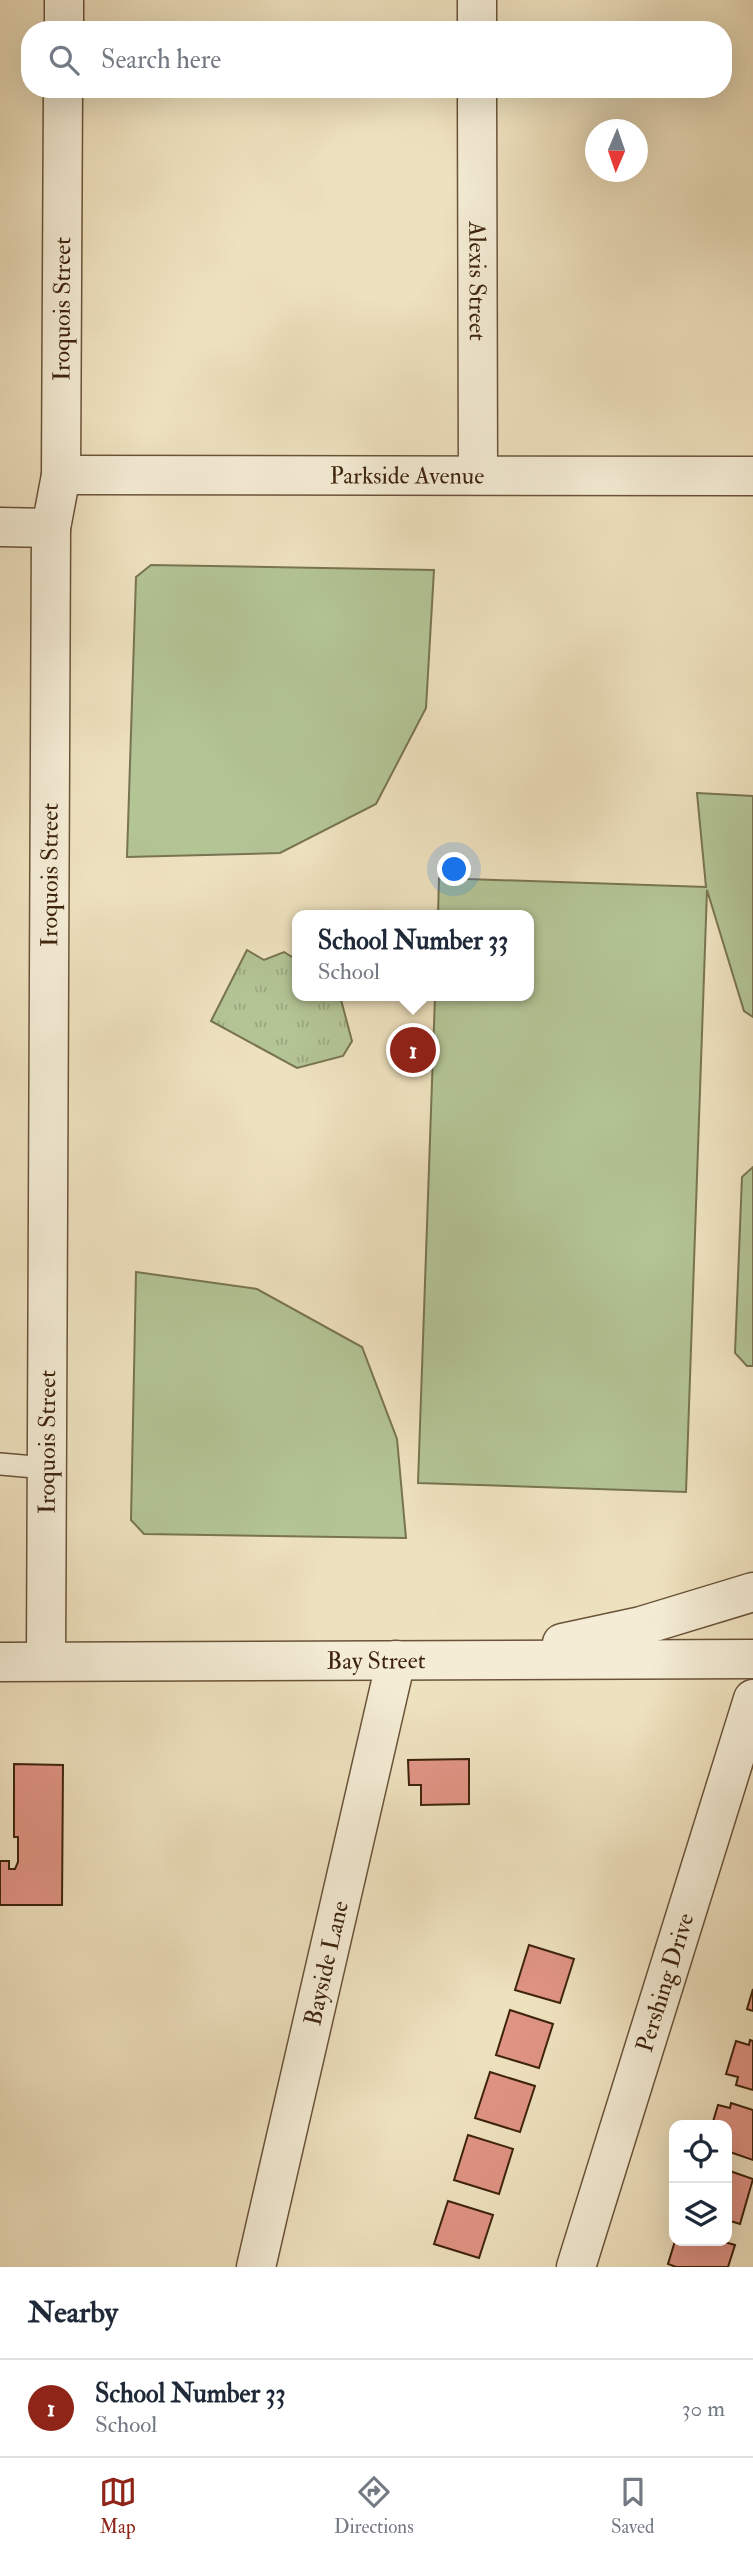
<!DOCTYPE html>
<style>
:root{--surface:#fff;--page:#f6f6f7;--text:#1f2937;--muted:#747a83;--line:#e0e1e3;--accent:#8f2418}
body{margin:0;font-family:"IM FELL Double Pica",serif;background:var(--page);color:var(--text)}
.controls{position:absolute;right:21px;bottom:21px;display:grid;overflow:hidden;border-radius:14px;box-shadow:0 7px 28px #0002}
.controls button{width:63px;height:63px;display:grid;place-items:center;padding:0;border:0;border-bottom:2px solid var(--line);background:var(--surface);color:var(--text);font:35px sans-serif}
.compass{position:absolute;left:585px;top:119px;width:63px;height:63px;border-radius:50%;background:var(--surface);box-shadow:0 7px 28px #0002;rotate:182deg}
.you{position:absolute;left:455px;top:870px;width:24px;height:24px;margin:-18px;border:5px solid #fff;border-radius:50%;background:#1a73e8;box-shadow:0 0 0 10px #1a73e833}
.badge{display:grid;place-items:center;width:46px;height:46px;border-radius:50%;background:var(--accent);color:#fff;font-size:23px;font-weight:700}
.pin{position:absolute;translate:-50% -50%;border:4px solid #fff;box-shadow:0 2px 7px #0006}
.popup{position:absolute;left:292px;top:910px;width:242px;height:91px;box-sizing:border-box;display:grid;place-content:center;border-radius:14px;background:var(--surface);filter:drop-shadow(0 2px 5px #0005);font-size:23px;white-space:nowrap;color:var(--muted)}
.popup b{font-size:26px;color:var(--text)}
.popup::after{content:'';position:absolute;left:50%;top:100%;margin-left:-14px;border:14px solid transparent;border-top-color:var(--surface)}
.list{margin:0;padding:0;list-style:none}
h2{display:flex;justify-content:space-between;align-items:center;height:91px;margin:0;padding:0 28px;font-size:30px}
h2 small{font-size:23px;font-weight:400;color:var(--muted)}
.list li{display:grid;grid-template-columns:46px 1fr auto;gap:21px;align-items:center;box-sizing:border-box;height:98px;padding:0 28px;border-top:2px solid var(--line)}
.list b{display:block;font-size:26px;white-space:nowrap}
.list p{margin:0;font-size:23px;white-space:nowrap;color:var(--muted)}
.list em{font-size:23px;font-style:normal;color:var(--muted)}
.icon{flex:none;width:38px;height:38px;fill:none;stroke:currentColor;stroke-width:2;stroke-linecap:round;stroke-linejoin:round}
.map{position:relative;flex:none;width:753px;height:2267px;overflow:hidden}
.search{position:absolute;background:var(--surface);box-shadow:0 7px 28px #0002;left:21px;right:21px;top:21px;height:77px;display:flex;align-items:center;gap:18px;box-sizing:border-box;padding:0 24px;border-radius:28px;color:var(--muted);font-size:26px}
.sheet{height:189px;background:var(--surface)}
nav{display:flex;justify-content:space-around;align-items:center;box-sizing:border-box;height:98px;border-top:2px solid var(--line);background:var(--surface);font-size:19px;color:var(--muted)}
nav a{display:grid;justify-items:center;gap:4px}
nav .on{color:var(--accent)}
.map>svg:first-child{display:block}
.grass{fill:#b3c495;stroke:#787451;stroke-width:2}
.park{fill:url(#park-tufts);stroke:#787451;stroke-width:2}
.building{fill:#e09484;stroke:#3e240d;stroke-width:2}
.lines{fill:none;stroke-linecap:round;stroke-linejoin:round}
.service-casing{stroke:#6a5339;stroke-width:24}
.minor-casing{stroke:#6a5339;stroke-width:41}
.tertiary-casing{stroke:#6a5339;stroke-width:41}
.service{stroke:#f4ecd5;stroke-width:21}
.minor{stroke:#f4ecd5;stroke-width:38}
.tertiary{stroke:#f4ecd5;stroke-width:38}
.labels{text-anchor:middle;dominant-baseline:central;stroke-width:6;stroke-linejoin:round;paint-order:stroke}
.street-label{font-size:24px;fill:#3e240d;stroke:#f4ecd5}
</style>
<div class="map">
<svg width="753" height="2267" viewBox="0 0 753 2267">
<defs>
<pattern id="park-tufts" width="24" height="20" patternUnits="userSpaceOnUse" patternTransform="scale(1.75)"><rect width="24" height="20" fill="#b3c495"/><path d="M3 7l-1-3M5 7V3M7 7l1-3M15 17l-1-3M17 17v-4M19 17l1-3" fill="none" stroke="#9ba87f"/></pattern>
</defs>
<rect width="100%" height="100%" fill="#eee1be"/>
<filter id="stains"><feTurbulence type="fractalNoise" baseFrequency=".00286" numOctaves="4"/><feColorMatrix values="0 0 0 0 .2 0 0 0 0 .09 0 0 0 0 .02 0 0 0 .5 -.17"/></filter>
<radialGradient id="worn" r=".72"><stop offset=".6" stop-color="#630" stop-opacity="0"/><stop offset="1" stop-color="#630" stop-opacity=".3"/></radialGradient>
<g class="grass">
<path d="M151,565l283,5 -8,138 -50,96 -96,49 -153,4 9,-280z"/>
<path d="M697,793l56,3v221l-9,-6 -37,-121 -21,602 -268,-9 17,-487h93v-81h-90l1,-37 267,9z"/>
<path d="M753,1167v199h-6l-12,-13 7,-176z"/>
<path d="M136,1272l121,17 105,58 35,92 9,99 -262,-4 -13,-14z"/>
</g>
<path class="park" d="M247,950l17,10 20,-8 13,8 1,36h42l12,45 -9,15 -46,12 -86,-47z"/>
<g class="building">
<path d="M469,1759v45l-48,1v-20h-12l-1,-25z"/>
<path d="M14,1764l49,1 -1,140h-62v-44h9v8h6l3,-7v-25h-4z"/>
<path d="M529,1945l45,14 -14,44 -45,-13z"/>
<path d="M753,1989v22l-6,-2z"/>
<path d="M510,2010l43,14 -14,44 -43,-13z"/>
<path d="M750,2040l3,1v49l-17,-5 2,-8 -12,-3 10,-33 13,4z"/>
<path d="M490,2072l45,14 -15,46 -45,-14z"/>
<path d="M731,2103l22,7v50l-26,-9v-26h-15l6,-20 12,3z"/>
<path d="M468,2135l45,14 -14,45 -45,-14z"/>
<path d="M727,2170l26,9 -13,45 -13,-4z"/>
<path d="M448,2201l45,14 -14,43 -45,-14z"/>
<path d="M675,2241h46l14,4 -7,22h-52l-8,-3z"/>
</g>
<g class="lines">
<defs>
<path id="service" d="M0,1464l46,4"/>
<g id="minor">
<path d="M477,0v30"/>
<path d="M64,30v-30"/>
<path id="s1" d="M477,89l1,386"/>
<path id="s2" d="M61,475l692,1"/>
<path d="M0,527l51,1"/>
<path id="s3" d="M46,1661l5,-1133 10,-53 2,-386"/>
<path id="s4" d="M256,2267l140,-607"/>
<path id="s5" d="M576,2267l177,-568"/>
</g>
<g id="tertiary">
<path d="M562,1643l79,-17 112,-34"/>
<path id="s6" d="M0,1662l753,-3"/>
</g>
</defs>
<use href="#service" class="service-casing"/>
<use href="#minor" class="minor-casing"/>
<use href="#tertiary" class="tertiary-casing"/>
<use href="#service" class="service"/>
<use href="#minor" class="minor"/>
<use href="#tertiary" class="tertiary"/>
</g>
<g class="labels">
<g class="street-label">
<text stroke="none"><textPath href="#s1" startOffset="192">Alexis Street</textPath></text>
<text stroke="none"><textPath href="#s3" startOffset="1353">Iroquois Street</textPath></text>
<text stroke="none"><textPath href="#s2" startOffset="346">Parkside Avenue</textPath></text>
<text stroke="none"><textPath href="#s3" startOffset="786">Iroquois Street</textPath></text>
<text stroke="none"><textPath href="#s3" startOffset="219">Iroquois Street</textPath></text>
<text stroke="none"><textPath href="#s6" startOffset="376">Bay Street</textPath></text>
<text stroke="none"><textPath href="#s4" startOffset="312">Bayside Lane</textPath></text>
<text stroke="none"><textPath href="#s5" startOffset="298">Pershing Drive</textPath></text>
</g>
</g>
<rect width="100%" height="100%" filter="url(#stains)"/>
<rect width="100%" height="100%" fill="url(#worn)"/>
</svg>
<div class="controls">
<button><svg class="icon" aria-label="locate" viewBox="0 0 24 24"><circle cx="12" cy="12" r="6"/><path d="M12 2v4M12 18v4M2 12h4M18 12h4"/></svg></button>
<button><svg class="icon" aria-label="layers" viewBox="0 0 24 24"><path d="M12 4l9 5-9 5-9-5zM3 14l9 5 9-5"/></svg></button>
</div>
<svg class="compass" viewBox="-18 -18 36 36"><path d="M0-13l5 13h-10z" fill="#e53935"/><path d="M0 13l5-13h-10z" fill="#747a83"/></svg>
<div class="you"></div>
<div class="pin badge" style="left:413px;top:1050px">1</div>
<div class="popup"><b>School Number 33</b>School</div>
<div class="search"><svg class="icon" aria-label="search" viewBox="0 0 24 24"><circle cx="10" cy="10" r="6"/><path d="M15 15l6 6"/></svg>Search here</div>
</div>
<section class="sheet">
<h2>Nearby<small></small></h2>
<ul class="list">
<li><span class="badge">1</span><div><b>School Number 33</b><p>School</p></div><em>30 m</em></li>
</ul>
</section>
<nav>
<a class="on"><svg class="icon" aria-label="map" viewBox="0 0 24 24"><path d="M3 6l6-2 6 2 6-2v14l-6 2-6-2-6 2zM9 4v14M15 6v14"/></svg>Map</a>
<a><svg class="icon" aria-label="directions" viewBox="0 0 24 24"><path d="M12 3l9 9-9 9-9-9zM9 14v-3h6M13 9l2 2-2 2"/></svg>Directions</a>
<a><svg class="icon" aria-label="saved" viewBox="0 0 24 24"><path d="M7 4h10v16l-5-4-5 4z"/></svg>Saved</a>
</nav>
